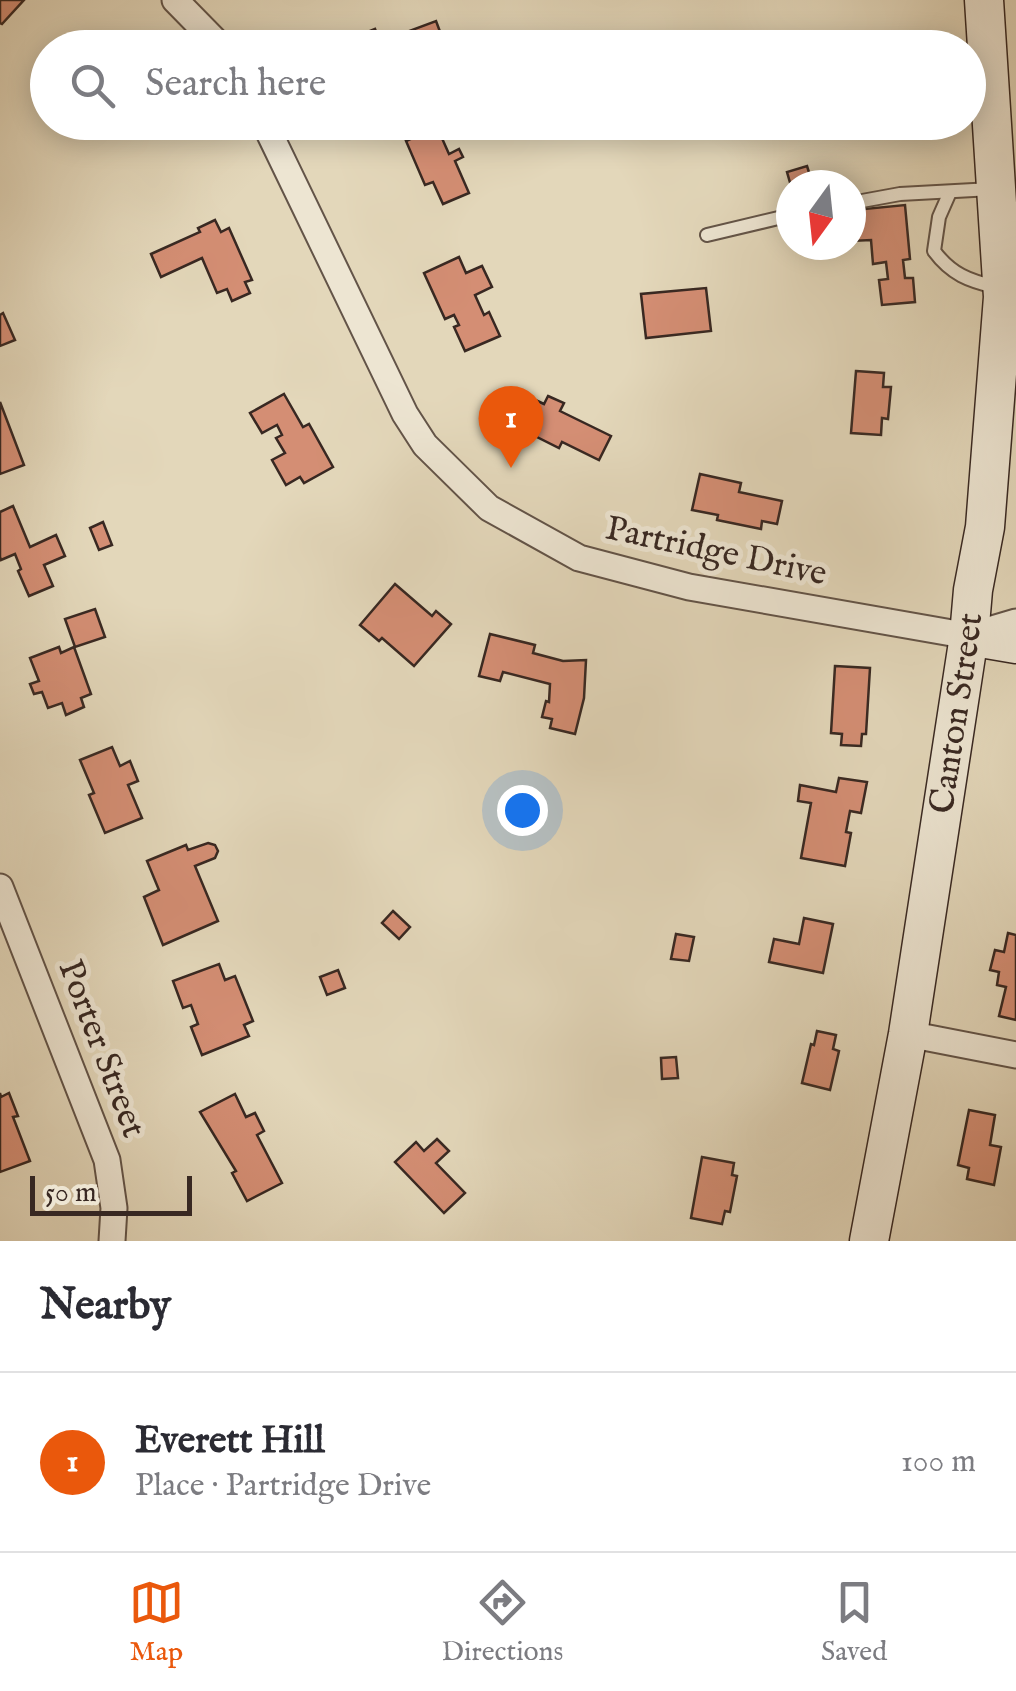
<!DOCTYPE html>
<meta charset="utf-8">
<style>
:root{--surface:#fff;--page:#f7f7f7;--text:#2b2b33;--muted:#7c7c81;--line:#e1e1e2;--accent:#ea580c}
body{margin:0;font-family:"IM FELL English",serif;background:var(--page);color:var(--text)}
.compass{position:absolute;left:776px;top:170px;width:90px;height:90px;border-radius:50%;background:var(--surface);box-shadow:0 5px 25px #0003;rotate:195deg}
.scale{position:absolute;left:30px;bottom:25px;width:162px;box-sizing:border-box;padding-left:10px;border:5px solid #382822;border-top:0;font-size:28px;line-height:35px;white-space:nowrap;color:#382822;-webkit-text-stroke:8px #ede5d2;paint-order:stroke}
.you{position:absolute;left:522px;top:810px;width:35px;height:35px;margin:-25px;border:8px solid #fff;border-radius:50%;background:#1a73e8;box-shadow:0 0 0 15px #1a73e833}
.badge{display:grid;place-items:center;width:65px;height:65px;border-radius:50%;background:var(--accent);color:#fff;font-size:32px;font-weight:700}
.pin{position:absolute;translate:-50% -82px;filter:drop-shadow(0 2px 5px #0008)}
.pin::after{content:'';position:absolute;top:52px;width:35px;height:30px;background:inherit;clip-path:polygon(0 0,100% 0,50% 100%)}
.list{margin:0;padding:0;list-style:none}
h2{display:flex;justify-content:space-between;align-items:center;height:130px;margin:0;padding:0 40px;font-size:42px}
h2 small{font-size:32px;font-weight:400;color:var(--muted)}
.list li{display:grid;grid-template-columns:65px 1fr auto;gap:30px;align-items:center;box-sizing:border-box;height:180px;padding:0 40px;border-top:2px solid var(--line)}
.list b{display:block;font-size:38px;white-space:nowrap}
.list p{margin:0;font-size:32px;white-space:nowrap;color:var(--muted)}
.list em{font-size:32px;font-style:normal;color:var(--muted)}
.icon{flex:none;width:55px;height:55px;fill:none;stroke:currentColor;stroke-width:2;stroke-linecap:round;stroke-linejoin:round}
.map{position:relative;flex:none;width:1016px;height:1241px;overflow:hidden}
.search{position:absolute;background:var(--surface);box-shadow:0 5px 25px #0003;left:30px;right:30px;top:30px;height:110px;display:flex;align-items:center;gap:25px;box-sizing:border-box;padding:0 35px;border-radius:55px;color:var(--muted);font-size:38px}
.sheet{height:310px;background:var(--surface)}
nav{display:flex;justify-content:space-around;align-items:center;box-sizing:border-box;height:140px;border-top:2px solid var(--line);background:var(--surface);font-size:28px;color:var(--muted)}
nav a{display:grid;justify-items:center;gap:5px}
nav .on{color:var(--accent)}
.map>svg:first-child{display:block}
.building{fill:#d48e74;stroke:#382822;stroke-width:2.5}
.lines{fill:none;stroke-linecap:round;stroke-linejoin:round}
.lane-casing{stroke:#635448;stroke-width:16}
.street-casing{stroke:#635448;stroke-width:29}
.secondary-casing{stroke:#382822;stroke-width:41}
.lane{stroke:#ede5d2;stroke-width:12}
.street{stroke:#ede5d2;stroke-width:25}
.secondary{stroke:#ede5d2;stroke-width:38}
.labels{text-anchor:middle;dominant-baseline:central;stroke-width:10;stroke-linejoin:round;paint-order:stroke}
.street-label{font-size:35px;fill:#382822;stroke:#ede5d2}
</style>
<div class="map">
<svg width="1016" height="1241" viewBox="0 0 1016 1241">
<rect width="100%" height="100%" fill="#e3d7ba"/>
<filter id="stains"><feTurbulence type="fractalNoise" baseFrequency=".002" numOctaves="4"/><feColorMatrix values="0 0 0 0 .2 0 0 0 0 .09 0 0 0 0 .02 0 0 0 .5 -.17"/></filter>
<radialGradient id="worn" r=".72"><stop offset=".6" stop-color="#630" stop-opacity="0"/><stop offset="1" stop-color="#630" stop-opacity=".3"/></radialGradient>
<g class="building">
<path d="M0,0h24l-22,24 -2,-1z"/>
<path d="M436,21l9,24 -6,3h-94l-2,-6 32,-13 5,13z"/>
<path d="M771,122h54l1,7 -54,2z"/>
<path d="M437,127l12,27 10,-5 4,8 -8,4 14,32 -26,11 -10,-22 -8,3 -19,-44z"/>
<path d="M807,166l6,19 -22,1 -4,-14z"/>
<path d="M905,205l5,54 -7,1 2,18h8l2,24 -33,3 -3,-25 9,-1 -2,-17 -13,2 -2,-24 -20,1v-20h4l-1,-11z"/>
<path d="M215,220l6,12 8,-4 23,52 -7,2 5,11 -18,8 -5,-12 -10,4 -15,-35 -41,19 -10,-23 49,-22 -2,-4z"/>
<path d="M459,257l7,16 16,-7 10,21 -17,8 9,20 5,-3 11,24 -35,15 -11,-24 5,-2 -5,-10 -9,4 -21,-46z"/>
<path d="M706,288l5,43 -65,7 -5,-44z"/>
<path d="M3,313l12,27 -15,6v-31z"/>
<path d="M856,371l28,2 -1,14h8l-3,32 -6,-1 -1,17 -30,-2z"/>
<path d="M284,394l19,33 6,-3 24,43 -29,16 -4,-6 -14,8 -14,-25 13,-7 -9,-15 6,-3 -5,-10 -15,8 -12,-20z"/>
<path d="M548,396l16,7 -4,8 51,25 -12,24 -37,-18 -3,6 -44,-22 14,-29 15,7z"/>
<path d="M0,402l24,63 -24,9z"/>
<path d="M700,474l41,9 -2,9 43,9 -5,23 -15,-3 -1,8 -44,-9 1,-5 -26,-5z"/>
<path d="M13,506l17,41 26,-12 9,21 -21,9 9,21 -24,10 -11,-25 3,-2 -6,-15 -14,6 -1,-3v-45z"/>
<path d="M103,522l9,23 -13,5 -9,-22z"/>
<path d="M395,584l37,32 4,-5 15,13 -37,42 -32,-28 -3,3 -19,-16z"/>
<path d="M95,609l10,28 -30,10 -10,-28z"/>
<path d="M490,634l45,11 -2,8 30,8 23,-1 -2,38 -9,36 -25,-6 2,-9 -10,-2 4,-16 3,1 1,-18 -47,-12 -3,9 -21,-5z"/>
<path d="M59,647l2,6 13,-6 17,47 -10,4 3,9 -18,8 -4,-12 -14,5 -6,-16 -8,2 -4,-10 9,-3 -9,-23z"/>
<path d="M835,666l35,2 -4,66h-4l-1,12 -20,-1 1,-11 -11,-1z"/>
<path d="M112,747l8,19 10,-5 8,20 -10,4 14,33 -37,15 -16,-38 5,-2 -14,-33z"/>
<path d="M839,778l28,4 -6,31 -11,-2 -4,21 5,1 -6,33 -44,-8 10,-55 -13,-2 2,-16 36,7z"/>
<path d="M208,843l7,2 3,6 -3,7 -20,8 23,55 -55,24 -19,-48 15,-7 -12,-29 39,-16 2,5z"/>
<path d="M393,911l17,16 -11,12 -17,-16z"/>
<path d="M804,918l29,6 -10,49 -54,-11 5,-23 25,5z"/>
<path d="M1008,933l8,2v85l-17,-4 7,-29 -9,-2 2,-13 -9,-2 5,-20 9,2z"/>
<path d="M676,934l18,3 -5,24 -18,-2z"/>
<path d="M219,964l6,16 10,-4 18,45 -9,4 5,11 -47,19 -11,-28 7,-3 -7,-19 -8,3 -10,-27z"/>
<path d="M338,970l7,18 -18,7 -7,-18z"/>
<path d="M817,1031l19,4 -3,14 6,2 -9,39 -28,-7 9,-39 3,1z"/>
<path d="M676,1057l2,21 -16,1 -1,-21z"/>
<path d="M0,1093l1,4 8,-4 9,23 -5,1 17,44 -30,11z"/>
<path d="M235,1094l11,23 9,-4 9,18 -7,4 25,48 -35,18 -15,-28 4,-2 -36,-59z"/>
<path d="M969,1110l26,5 -5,30 11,2 -7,38 -27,-6 2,-11 -11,-3z"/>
<path d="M437,1139l12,12 -13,12 29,30 -21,20 -49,-51 21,-20 8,9z"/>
<path d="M702,1157l32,6 -2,12 5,1 -7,36 -5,-1 -3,13 -31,-6z"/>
</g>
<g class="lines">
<defs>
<g id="lane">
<path d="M950,192l-11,25 -5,34c17,23 35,30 62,36"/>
<path d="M851,203l49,-9 92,-5"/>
<path d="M707,235l84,-20"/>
</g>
<g id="street">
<path d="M175,0l47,48"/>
<path d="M264,122l141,292 20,31 64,63 90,50 110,29 280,49 47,-14"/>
<path d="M0,887l107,273 7,48 -2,33"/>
<path d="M908,1034l108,21"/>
</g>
<g id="secondary">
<path d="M969,636l47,8"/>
<path id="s1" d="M869,1241l39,-207 61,-398 4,-46 12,-63 18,-230 -19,-297"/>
</g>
</defs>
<use href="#lane" class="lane-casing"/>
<use href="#street" class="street-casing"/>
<use href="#secondary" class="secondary-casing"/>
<use href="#lane" class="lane"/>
<use href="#street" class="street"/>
<use href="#secondary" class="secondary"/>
</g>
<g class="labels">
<g class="street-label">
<text transform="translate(716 552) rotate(12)">Partridge Drive</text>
<text stroke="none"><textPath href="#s1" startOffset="535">Canton Street</textPath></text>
<text transform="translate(101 1049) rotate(69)">Porter Street</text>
</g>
</g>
<rect width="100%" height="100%" filter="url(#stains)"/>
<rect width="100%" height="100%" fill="url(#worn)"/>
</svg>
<svg class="compass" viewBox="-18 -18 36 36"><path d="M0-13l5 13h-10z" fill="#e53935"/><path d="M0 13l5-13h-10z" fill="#7c7c81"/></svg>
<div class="scale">50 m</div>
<div class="you"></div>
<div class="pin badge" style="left:511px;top:468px">1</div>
<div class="search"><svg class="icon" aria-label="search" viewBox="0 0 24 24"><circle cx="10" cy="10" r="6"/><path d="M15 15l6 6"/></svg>Search here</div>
</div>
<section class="sheet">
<h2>Nearby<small></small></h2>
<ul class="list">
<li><span class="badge">1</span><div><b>Everett Hill</b><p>Place · Partridge Drive</p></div><em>100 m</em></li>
</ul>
</section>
<nav>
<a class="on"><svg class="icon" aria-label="map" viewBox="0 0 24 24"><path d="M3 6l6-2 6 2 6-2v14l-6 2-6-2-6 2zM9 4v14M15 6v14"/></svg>Map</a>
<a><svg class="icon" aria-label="directions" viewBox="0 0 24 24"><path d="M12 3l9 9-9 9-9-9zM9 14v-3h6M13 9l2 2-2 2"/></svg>Directions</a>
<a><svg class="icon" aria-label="saved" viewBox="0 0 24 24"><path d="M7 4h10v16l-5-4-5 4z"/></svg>Saved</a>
</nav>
